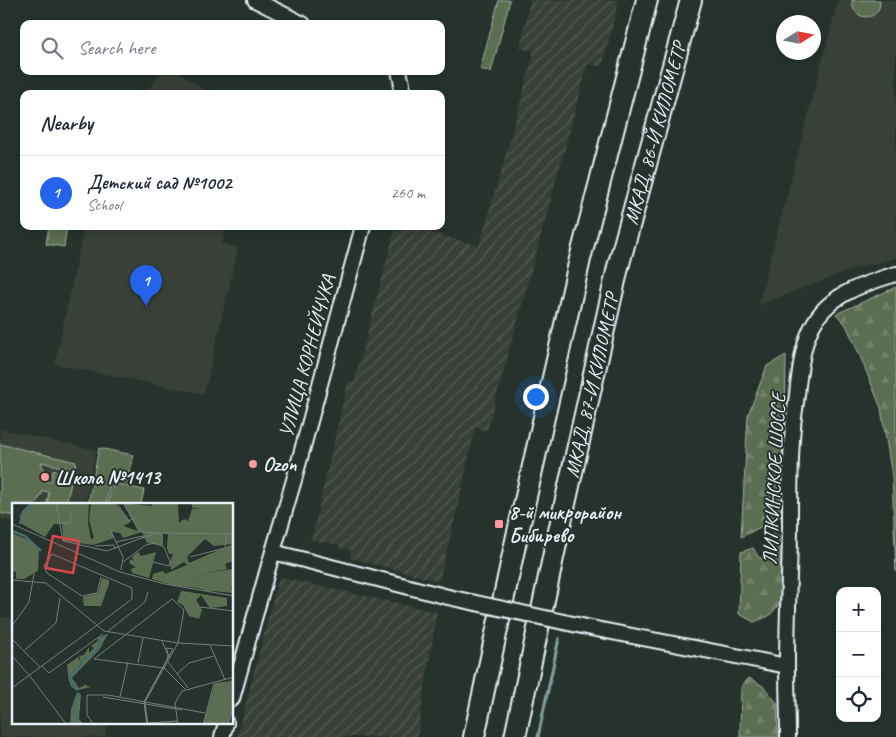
<!DOCTYPE html>
<meta charset="utf-8">
<style>
:root{--surface:#fff;--page:#f6f6f7;--text:#1f2937;--muted:#747a83;--line:#e0e1e3;--accent:#2563eb}
body{margin:0;font-family:Caveat,sans-serif;background:var(--page);color:var(--text)}
.controls{position:absolute;right:15px;bottom:15px;display:grid;overflow:hidden;border-radius:10px;box-shadow:0 2px 12px #0003}
.controls button{width:45px;height:45px;display:grid;place-items:center;padding:0;border:0;border-bottom:1px solid var(--line);background:var(--surface);color:var(--text);font:25px sans-serif}
.compass{position:absolute;left:776px;top:15px;width:45px;height:45px;border-radius:50%;background:var(--surface);box-shadow:0 2px 12px #0003;rotate:79deg}
.you{position:absolute;left:535px;top:396px;width:18px;height:18px;margin:-12px;border:4px solid #fff;border-radius:50%;background:#1a73e8;box-shadow:0 0 0 8px #1a73e833}
.badge{display:grid;place-items:center;width:32px;height:32px;border-radius:50%;background:var(--accent);color:#fff;font-size:16px;font-weight:700}
.pin{position:absolute;translate:-50% -41px;filter:drop-shadow(0 1px 2px #0008)}
.pin::after{content:'';position:absolute;top:26px;width:18px;height:15px;background:inherit;clip-path:polygon(0 0,100% 0,50% 100%)}
.list{margin:0;padding:0;list-style:none}
h2{display:flex;justify-content:space-between;align-items:center;height:65px;margin:0;padding:0 20px;font-size:21px}
h2 small{font-size:16px;font-weight:400;color:var(--muted)}
.list li{display:grid;grid-template-columns:32px 1fr auto;gap:15px;align-items:center;box-sizing:border-box;height:75px;padding:0 20px;border-top:1px solid var(--line)}
.list b{display:block;font-size:19px;white-space:nowrap}
.list p{margin:0;font-size:16px;white-space:nowrap;color:var(--muted)}
.list em{font-size:16px;font-style:normal;color:var(--muted)}
.icon{flex:none;width:28px;height:28px;fill:none;stroke:currentColor;stroke-width:2;stroke-linecap:round;stroke-linejoin:round}
.map{position:relative;flex:none;width:896px;height:737px;overflow:hidden}
.search{position:absolute;background:var(--surface);box-shadow:0 2px 12px #0003;left:20px;top:20px;width:425px;height:55px;display:flex;align-items:center;gap:12px;box-sizing:border-box;padding:0 18px;border-radius:10px;color:var(--muted);font-size:19px}
.panel{position:absolute;background:var(--surface);box-shadow:0 2px 12px #0003;left:20px;top:90px;width:425px;height:140px;border-radius:10px}
.map>svg:first-child{display:block}
.built{fill:#394037}
.industrial{fill:url(#industrial-furrows)}
.green{fill:#5b6e51;stroke:#a2b0a4}
.forest{fill:url(#forest-firs);stroke:#a2b0a4}
.lines{fill:none;stroke-linecap:round;stroke-linejoin:round}
.stream{stroke:#87a0a5;stroke-width:3}
.minor-casing{stroke:#e8f1f8;stroke-width:18}
.highway-casing{stroke:#e8f1f8;stroke-width:24}
.minor{stroke:#26332d;stroke-width:14}
.highway{stroke:#26332d;stroke-width:20}
.minor-bridge-casing{stroke:#e8f1f8;stroke-width:18;stroke-linecap:butt}
.minor-bridge{stroke:#26332d;stroke-width:14}
.poi-dot{fill:#ff9aa2;stroke:#26332d;stroke-width:2}
.labels{text-anchor:middle;dominant-baseline:central;stroke-width:4;stroke-linejoin:round;paint-order:stroke}
.street-label{font-size:20px;fill:#e8f1f8;stroke:#26332d}
.poi-label{font-size:20px;font-weight:bold;fill:#e8f1f8;stroke:#26332d;text-anchor:start}
.inset-river{fill:none;stroke:#476a6d;stroke-width:2.5}
.inset-road{fill:none;stroke:#747f7e;stroke-width:1}
.view{fill:#d94647;fill-opacity:0.15;stroke:#d94647;stroke-width:2.5}
.inset-edge{fill:none;stroke:#e8f1f8;stroke-width:2.5}
</style>
<div class="map">
<svg width="896" height="737" viewBox="0 0 896 737">
<defs>
<pattern id="industrial-furrows" width="10" height="10" patternUnits="userSpaceOnUse" patternTransform="scale(1.25)"><rect width="10" height="10" fill="#394037"/><path d="M-1 1l2-2M0 10L10 0M9 11l2-2" fill="none" stroke="#565c55"/></pattern>
<pattern id="forest-firs" width="22" height="20" patternUnits="userSpaceOnUse" patternTransform="scale(1.25)"><rect width="22" height="20" fill="#5b6e51"/><path d="M5 1l3.5 6h-7zM16 11l3.5 6h-7z" fill="#73836b"/></pattern>
</defs>
<rect width="100%" height="100%" fill="#26332d"/>
<filter id="ink" filterUnits="userSpaceOnUse"><feTurbulence type="fractalNoise" baseFrequency=".02" numOctaves="2"/><feDisplacementMap in="SourceGraphic" scale="10" xChannelSelector="R" yChannelSelector="G"/><feConvolveMatrix kernelMatrix="1 2 1 2 8 2 1 2 1" color-interpolation-filters="sRGB"/></filter>
<g filter="url(#ink)">
<g class="built">
<path d="M838,0h58v258l-37,9 -101,38z"/>
<path d="M161,71h17l32,23h-65z"/>
<path d="M84,226h142l-4,18 16,4 -34,146 -149,-30z"/>
<path d="M0,429l96,21 -11,54h-71v18l-14,-3z"/>
<path d="M0,616l14,3v104h93l-2,14h-105z"/>
</g>
<g class="industrial">
<path d="M530,0h89l-17,67 -14,-3 -101,367 -12,-3 -19,86 -17,67 -89,-23 1,-8 -11,-2v-3l-29,-5 37,-159 6,1 42,-156h28l6,6 49,14 28,-95 26,-95v-5l-13,-3z"/>
<path d="M279,577l158,35 -20,125h-180z"/>
</g>
<g class="green">
<path d="M499,0h11l-19,72 -11,-3z"/>
<path d="M852,0h28c1,23 -29,22 -28,0z"/>
<path d="M49,226h18l-3,21 -18,-3z"/>
<path d="M0,444l76,18 -2,8 -33,-8 3,9 1,10 6,1 2,-12 20,5 -7,29h-19l2,-12 -6,-1 -7,13h-22v12l-14,-3z"/>
<path d="M99,448l34,7 -6,28 -16,-3 -5,24h-18z"/>
<path d="M113,483l31,7 -3,14h-33z"/>
</g>
<g class="forest">
<path d="M896,287v285l-4,-96 -11,-68 -23,-57 -12,-26 -10,-11z"/>
<path d="M786,355l-2,160 -43,22 7,-122 19,-49z"/>
<path d="M773,533l8,4 2,63 -14,16 -15,6 -15,-8 2,-62 12,-4 6,10h10v-17z"/>
<path d="M749,678l14,8 14,17 1,34h-38l1,-50z"/>
</g>
<g class="lines">
<path class="stream" d="M538,737l21,-99"/>
<defs>
<g id="minor">
<path d="M255,0l48,24"/>
<path d="M399,71l3,13 -2,10"/>
<path d="M273,552l175,45"/>
<path d="M596,629l191,37"/>
<path d="M232,699l35,-127 27,-92 69,-254"/>
<path d="M222,737l4,-14"/>
<path d="M788,737c0,-24 -1,-48 -1,-72 0,-48 3,-96 3,-144 0,-31 0,-63 3,-94 1,-14 4,-28 5,-42 3,-21 5,-43 16,-62 16,-29 52,-40 82,-49"/>
</g>
<g id="highway">
<path d="M474,737l41,-192 65,-286 67,-259"/>
<path id="s1" d="M515,737l39,-184 64,-286 73,-267"/>
</g>
</defs>
<use href="#minor" class="minor-casing"/>
<use href="#highway" class="highway-casing"/>
<use href="#minor" class="minor"/>
<use href="#highway" class="highway"/>
<defs>
<path id="minor-bridge" d="M448,597l148,32"/>
</defs>
<use href="#minor-bridge" class="minor-bridge-casing"/>
<use href="#minor-bridge" class="minor-bridge"/>
</g>
</g>
<g class="poi-dot">
<circle cx="253" cy="464" r="5"/>
<circle cx="45" cy="477" r="5"/>
<rect x="494" y="519" width="10" height="10" rx="2.5"/>
</g>
<g class="labels">
<g class="street-label">
<text stroke="none"><textPath href="#s1" startOffset="620">МКАД, 86-Й КИЛОМЕТР</textPath></text>
<text transform="translate(307 356) rotate(-75)">УЛИЦА КОРНЕЙЧУКА</text>
<text stroke="none"><textPath href="#s1" startOffset="360">МКАД, 87-Й КИЛОМЕТР</textPath></text>
<text transform="translate(774 479) rotate(-87)">ЛИПКИНСКОЕ ШОССЕ</text>
</g>
<g class="poi-label">
<text x="263" y="464">Ozon</text>
<text x="55" y="477">Школа №1413</text>
<text x="509" y="512">8-й микрорайон<tspan x="509" dy="23">Бибирево</tspan></text>
</g>
</g>
<g transform="translate(12 503)">
<rect width="221" height="221" fill="#26332d"/>
<path d="M221,41v17l-8,3 2,5 -17,3 -23,12 46,6 -1,3 -60,-8 -40,-12 -1,-4 5,-2 -7,-4 2,-4 3,2 -2,-4 6,-5 3,4 15,-4 -7,26 3,1 1,-5 10,-3 2,3 22,-9 -3,-3 -13,8 -1,-8 5,-3 12,-3 2,7zM90,75l7,2v4l-8,22h-17l-1,-9 15,-4zM221,174v29l-5,18 -25,1 12,-42 16,-2z" fill="#5b6e51"/>
<path d="M18,0h59l-1,20 3,16 3,-1 -5,-18 2,-17h24l16,19 -8,4 15,5 -15,-28 29,3 1,-3h25l1,20 5,-4 4,2 4,-12h9l-9,-1v-5h41v41l-19,2 -9,-7 -18,18 -17,5 3,-8h-4l-2,-6 1,-14 -5,-1v13l-16,-3 -5,-11 -19,6 -3,-5 -8,-1 2,6 -21,7 -30,-4 -1,-17h-8l-9,13 -25,-14v-8zM0,30l19,8 8,8 -1,22 -14,8h-8v-7l-4,-1zM221,66l-2,23 -24,-1 -20,-7 23,-12zM164,87l51,8v8l-17,2 -9,-13 -5,5 6,10 -3,9 -10,-3 -6,-11 -6,-3 4,-11zM96,130l-8,16 -28,29 7,10 8,-4 -1,2 5,1 -13,3 -9,-9 -2,-16 11,-8 3,6 -2,-7 5,-1 5,-8v6l5,-5 -3,-2zM221,186v13l-2,-1 -1,3 3,-1 -7,6 3,3 3,-5 -2,8 -6,1 -4,-11zM66,189l3,3 -2,24 4,5 -13,1 1,-16z" fill="#5b6e51"/>
<path class="inset-river" d="M8,21l3,-12 9,-9M0,28l13,5 16,15M66,187l-6,-4 -3,-11 10,-7 6,-10h5l10,-13 -1,-6 8,-4M65,222l-3,-21 4,-11"/>
<path class="inset-road" d="M44,0l7,38 44,10 48,-18 79,1M111,0l18,29 14,1M106,2l11,16 4,-3M49,20h9l1,-12M0,21l108,48 45,12 69,12M97,24l14,30 -2,13M104,39l27,-6 1,3M83,43l19,-1 1,4M178,54l35,-9 2,-13M111,59l23,-17 9,-2 9,4 6,15 -1,4 -16,-4M0,77l34,3 58,48 74,12 56,3M188,104l34,4M0,123l17,-24 5,-28M84,123l36,-27v-11l-80,-34 -8,12 3,7 35,23 15,-3 4,-16M96,128l37,-29 3,-10M0,136l28,28M150,138l6,14 -1,4M166,140l6,-33 -12,-11 -78,60 70,9 21,21M198,142l15,35M154,145l7,1 -29,53 3,23 -3,-23 25,-46zM13,147l31,-27 4,-25M0,153l17,19M156,159l20,26M126,160l5,-25M30,163l7,7 54,-39M165,171l12,-11 25,-7M17,172l38,50M0,185l84,-62M78,192h18l97,18M78,192h-3v20l7,10M91,194l79,13M108,194l8,-35M136,220l29,-2M136,222l-3,-23 33,-59M166,222l-3,-22 7,-12 52,-14M191,222l11,-42M216,222l5,-17"/>
<path class="view" d="M41,33l26,5 -6,32 -27,-5z"/>
<rect width="221" height="221" class="inset-edge"/>
</g>
</svg>
<div class="controls">
<button>+</button>
<button>−</button>
<button><svg class="icon" aria-label="locate" viewBox="0 0 24 24"><circle cx="12" cy="12" r="6"/><path d="M12 2v4M12 18v4M2 12h4M18 12h4"/></svg></button>
</div>
<svg class="compass" viewBox="-18 -18 36 36"><path d="M0-13l5 13h-10z" fill="#e53935"/><path d="M0 13l5-13h-10z" fill="#747a83"/></svg>
<div class="you"></div>
<div class="pin badge" style="left:146px;top:306px">1</div>
<div class="search"><svg class="icon" aria-label="search" viewBox="0 0 24 24"><circle cx="10" cy="10" r="6"/><path d="M15 15l6 6"/></svg>Search here</div>
<section class="panel">
<h2>Nearby<small></small></h2>
<ul class="list">
<li><span class="badge">1</span><div><b>Детский сад №1002</b><p>School</p></div><em>260 m</em></li>
</ul>
</section>
</div>
